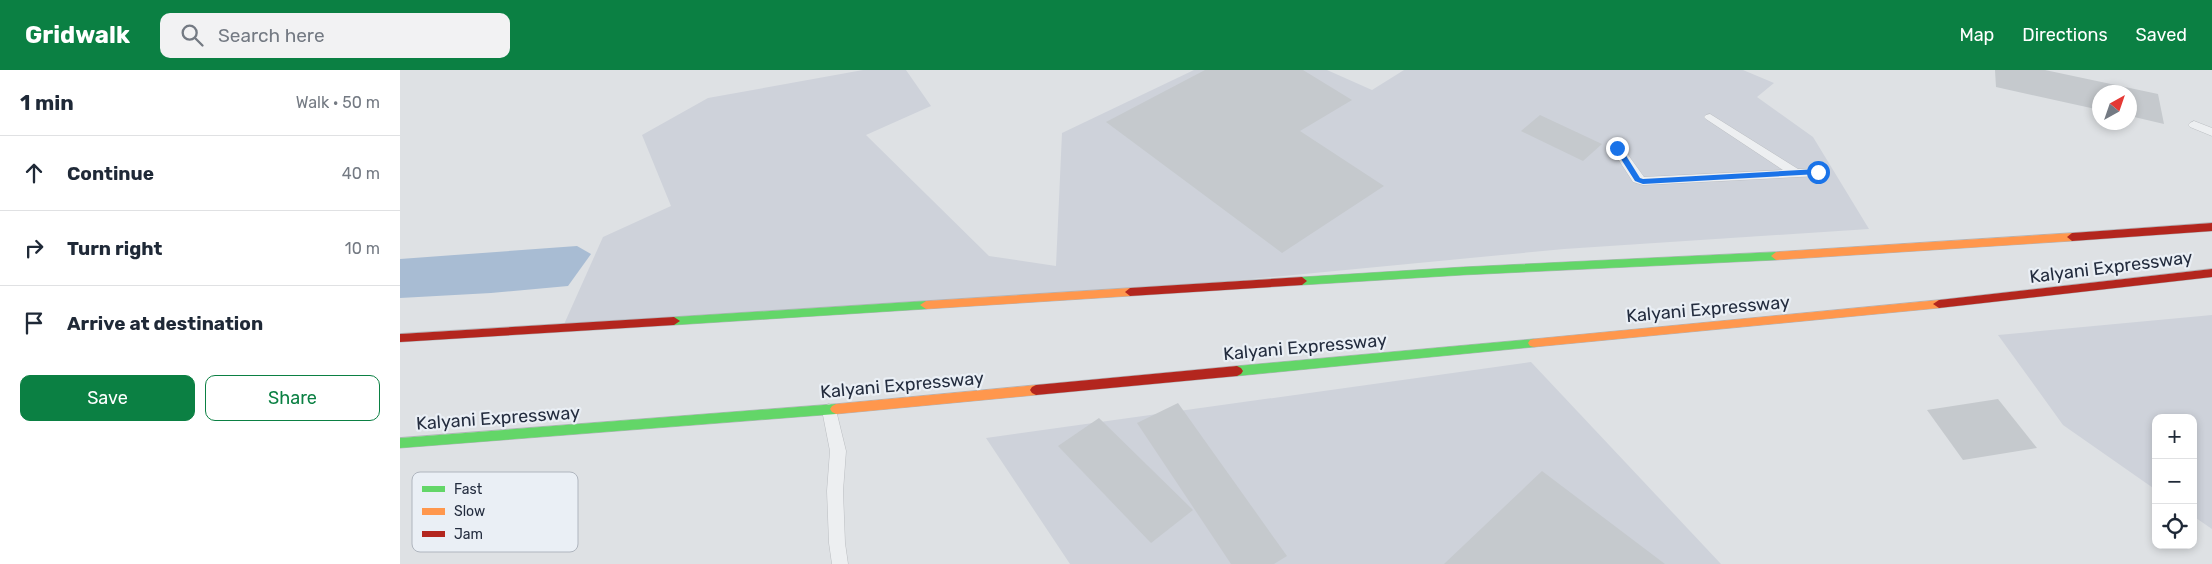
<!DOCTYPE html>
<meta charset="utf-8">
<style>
:root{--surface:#fff;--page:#f2f2f3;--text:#1f2937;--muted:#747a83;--line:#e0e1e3;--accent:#0b8043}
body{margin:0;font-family:Rubik,sans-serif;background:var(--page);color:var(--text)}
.controls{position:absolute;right:15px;bottom:15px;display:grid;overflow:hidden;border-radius:10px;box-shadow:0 2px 8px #0003}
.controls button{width:45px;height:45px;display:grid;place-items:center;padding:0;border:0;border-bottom:1px solid var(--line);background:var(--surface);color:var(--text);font:25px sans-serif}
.compass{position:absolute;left:1692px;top:15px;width:45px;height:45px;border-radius:50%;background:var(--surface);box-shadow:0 2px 8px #0003;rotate:40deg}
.stop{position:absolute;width:15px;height:15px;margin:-11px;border:4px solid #1a73e8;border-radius:50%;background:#fff}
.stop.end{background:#1a73e8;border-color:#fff;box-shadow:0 1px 5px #0008}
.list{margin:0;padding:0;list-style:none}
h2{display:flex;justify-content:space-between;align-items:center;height:65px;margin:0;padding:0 20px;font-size:21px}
h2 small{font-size:16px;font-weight:400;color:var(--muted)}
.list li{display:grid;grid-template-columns:32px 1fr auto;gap:15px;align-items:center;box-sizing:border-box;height:75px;padding:0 20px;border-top:1px solid var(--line)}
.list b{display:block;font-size:19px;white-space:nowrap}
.list em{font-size:16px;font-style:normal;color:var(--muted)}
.actions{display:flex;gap:10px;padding:15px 20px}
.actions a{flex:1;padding:11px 0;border:1px solid var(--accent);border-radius:10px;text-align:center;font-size:18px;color:var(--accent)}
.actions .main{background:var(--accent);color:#fff}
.icon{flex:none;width:28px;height:28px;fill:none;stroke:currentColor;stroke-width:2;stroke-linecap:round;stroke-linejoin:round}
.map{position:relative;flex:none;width:1812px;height:494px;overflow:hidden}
header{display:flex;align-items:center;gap:30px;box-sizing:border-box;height:70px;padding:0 25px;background:var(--accent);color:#fff}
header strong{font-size:24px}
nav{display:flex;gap:28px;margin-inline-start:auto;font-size:18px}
.search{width:350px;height:45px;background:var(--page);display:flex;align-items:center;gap:12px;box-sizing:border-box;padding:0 18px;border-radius:10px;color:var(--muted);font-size:19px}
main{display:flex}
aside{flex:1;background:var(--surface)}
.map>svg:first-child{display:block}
.built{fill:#ced2da}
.water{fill:#a8bcd3}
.building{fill:#c5c9cd}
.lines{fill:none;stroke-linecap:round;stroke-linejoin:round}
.lane-casing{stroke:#bbbec2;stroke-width:1}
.fast-casing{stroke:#b0b4b9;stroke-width:1}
.slow-casing{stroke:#b0b4b9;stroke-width:1}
.jam-casing{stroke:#b0b4b9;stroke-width:1}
.lane{fill:#edeff1;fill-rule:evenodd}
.fast{fill:#63d668;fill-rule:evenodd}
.slow{fill:#ff974d;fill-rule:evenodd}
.jam{fill:#b3261e;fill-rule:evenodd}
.route{fill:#1a73e8}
.labels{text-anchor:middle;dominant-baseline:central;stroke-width:4.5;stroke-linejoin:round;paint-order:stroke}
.street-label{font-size:18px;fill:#242d3f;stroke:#eaeff5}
.key{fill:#eaeff5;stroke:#afb5be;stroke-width:1}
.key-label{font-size:14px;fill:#242d3f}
</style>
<header>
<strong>Gridwalk</strong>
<div class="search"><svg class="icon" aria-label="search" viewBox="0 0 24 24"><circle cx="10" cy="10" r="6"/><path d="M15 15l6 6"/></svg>Search here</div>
<nav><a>Map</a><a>Directions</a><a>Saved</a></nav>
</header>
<main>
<aside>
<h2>1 min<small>Walk · 50 m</small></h2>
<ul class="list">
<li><svg class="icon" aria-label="ahead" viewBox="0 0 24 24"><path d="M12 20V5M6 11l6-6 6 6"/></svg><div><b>Continue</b></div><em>40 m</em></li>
<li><svg class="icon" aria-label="right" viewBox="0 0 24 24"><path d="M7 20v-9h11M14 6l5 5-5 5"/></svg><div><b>Turn right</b></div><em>10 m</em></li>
<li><svg class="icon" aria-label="arrive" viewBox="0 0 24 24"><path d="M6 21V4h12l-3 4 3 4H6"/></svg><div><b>Arrive at destination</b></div></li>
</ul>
<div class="actions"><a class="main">Save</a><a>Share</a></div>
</aside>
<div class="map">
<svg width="1812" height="494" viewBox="0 0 1812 494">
<rect width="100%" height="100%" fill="#dee1e4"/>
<g class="built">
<path d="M463,0h43l25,36 -65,29 123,121 67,10 6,-133 132,-63h133l45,20 32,-20h339l31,13 -17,14 56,40 56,92 -305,20 -448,43 -555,39 42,-94 68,-31 -29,-71 66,-37z"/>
<path d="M1812,245v214l-19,-13v-98h-37v72l-93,-65 -65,-90z"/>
<path d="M1131,292l190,202h-651l-84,-126z"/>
</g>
<path class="water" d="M177,176l14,8 -23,32 -77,7 -91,5v-39z"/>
<g class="building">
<path d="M805,0h98l49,30 -52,31 84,55 -102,67 -176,-131z"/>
<path d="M1595,0h50l113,24 6,30 -34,-8v-24h-30v18l-104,-23z"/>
<path d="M1140,45l62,29 -19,17 -62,-30z"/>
<path d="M1598,329l39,49 -74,12 -36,-50z"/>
<path d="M778,333l109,153 -13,8h-43l-94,-141z"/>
<path d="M699,348l94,92 -42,33 -93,-97z"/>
<path d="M1142,401l123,93h-221z"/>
</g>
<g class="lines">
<defs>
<g id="lane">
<path d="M1310,44l88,55 20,-1 6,4 -6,4 -175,9 -10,-3 -22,-34 2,-3h8l23,32 139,-7 -77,-51 -2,-2 2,-2z"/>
<path d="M1794,51l18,7v8l-22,-9 -2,-2 2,-2z"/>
<path d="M429,334l5,2 2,4 10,41 -3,40 2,52 3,21h-16l-3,-21 -2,-52 3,-40 -8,-41 2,-4z"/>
</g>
<g id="fast">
<path d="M1376,182l5,4 -5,4 -313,15 -161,10 -5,-4 5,-4 161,-10z"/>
<path d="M526,231l6,4 -6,4 -252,16 -6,-4 6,-4z"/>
<path d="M1134,269l4,1 2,3 -2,3 -4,1 -297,29 -4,-2 -2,-3 2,-3 4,-2z"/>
<path d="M436,334l4,2 2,3 -2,3 -4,2 -436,34v-10z"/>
</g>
<g id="slow">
<path d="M1672,163l5,4 -5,4 -296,19 -5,-4 5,-4z"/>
<path d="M730,218l5,4 -5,4 -204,13 -6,-4 6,-4z"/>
<path d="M1539,230l6,4 -6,4 -405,39 -4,-1 -2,-3 2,-3 4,-1z"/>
<path d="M636,315l4,2 2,3 -2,3 -4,2 -200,19 -4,-2 -2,-3 2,-3 4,-2z"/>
</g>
<g id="jam">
<path d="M1812,153v8l-140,10 -5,-4 5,-4z"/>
<path d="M1812,199v8l-273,31 -6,-4 6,-4z"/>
<path d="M902,207l5,4 -5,4 -172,11 -5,-4 5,-4z"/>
<path d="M274,247l6,4 -6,4 -274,17v-8z"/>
<path d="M837,296l4,2 2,3 -2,3 -4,2 -201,19 -4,-2 -2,-3 2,-3 4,-2z"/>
</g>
</defs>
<use href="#lane" class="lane-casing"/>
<use href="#fast" class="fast-casing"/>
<use href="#slow" class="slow-casing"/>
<use href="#jam" class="jam-casing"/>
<use href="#lane" class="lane"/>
<use href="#fast" class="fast"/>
<use href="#slow" class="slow"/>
<use href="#jam" class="jam"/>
</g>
<path class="route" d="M1215,76h5l20,32 3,1 175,-10 4,3 -4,2 -175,10 -8,-3 -21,-33z"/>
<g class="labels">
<g class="street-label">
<text transform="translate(1711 197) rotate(-7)">Kalyani Expressway</text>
<text transform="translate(1308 239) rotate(-5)">Kalyani Expressway</text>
<text transform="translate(905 277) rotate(-5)">Kalyani Expressway</text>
<text transform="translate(502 315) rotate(-5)">Kalyani Expressway</text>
<text transform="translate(98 348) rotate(-4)">Kalyani Expressway</text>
</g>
</g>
<rect x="12" y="402" width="166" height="80" rx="8" class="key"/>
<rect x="22" y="416" width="23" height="6" fill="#63d668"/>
<rect x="22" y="438" width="23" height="7" fill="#ff974d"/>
<rect x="22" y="461" width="23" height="6" fill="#b3261e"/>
<g class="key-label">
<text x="54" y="424">Fast</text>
<text x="54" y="446">Slow</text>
<text x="54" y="469">Jam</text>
</g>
</svg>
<div class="controls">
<button>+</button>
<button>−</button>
<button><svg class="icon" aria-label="locate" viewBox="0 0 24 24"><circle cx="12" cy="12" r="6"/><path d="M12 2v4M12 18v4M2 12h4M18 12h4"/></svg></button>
</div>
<svg class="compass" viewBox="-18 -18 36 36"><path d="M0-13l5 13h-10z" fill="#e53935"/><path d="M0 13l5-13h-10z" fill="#747a83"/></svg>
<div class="stop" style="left:1418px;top:102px"></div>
<div class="stop end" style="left:1217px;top:78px"></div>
</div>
</main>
